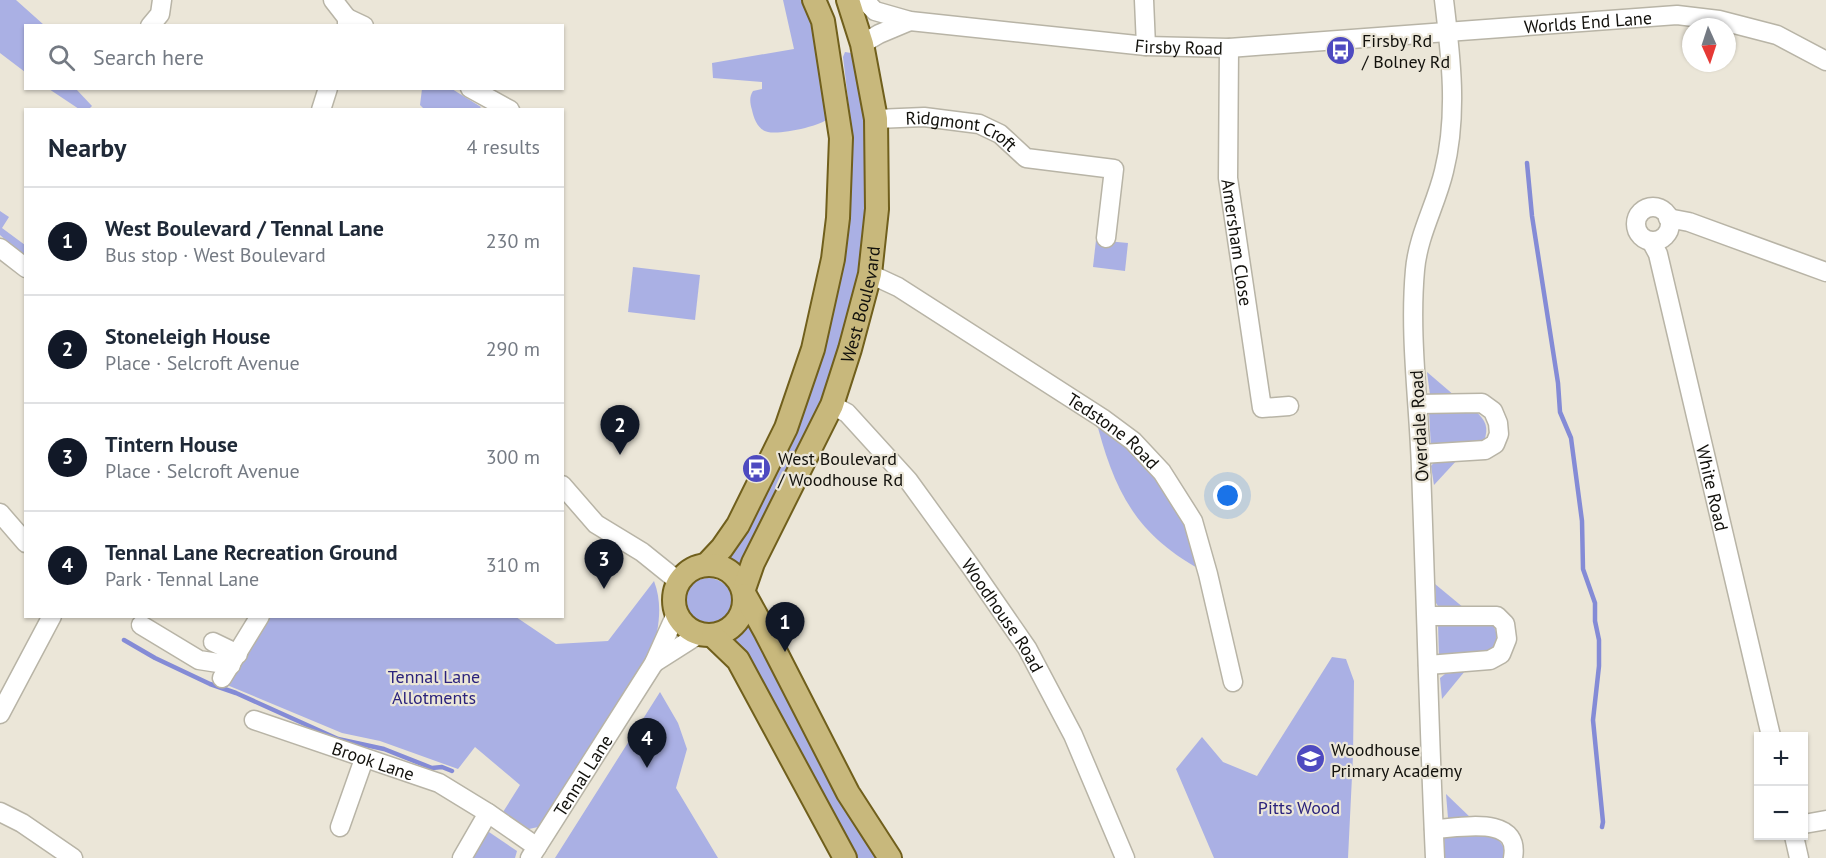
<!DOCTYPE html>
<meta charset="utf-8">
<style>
:root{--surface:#fff;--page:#f6f6f7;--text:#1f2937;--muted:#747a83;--line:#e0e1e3;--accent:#111827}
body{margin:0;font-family:"PT Sans",sans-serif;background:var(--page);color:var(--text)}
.controls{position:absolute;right:18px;bottom:18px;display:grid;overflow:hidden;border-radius:0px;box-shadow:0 2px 4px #0004}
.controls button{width:54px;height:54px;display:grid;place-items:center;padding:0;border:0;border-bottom:2px solid var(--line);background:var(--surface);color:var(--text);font:30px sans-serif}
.compass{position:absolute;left:1682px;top:18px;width:54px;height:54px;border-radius:50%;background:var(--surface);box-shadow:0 2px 4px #0004;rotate:177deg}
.you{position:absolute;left:1228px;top:496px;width:21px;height:21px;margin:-15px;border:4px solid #fff;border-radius:50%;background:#1a73e8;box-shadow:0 0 0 9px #1a73e833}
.badge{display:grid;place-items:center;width:39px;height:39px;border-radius:50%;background:var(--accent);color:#fff;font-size:20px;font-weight:700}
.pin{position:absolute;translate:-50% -50px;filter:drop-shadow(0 2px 3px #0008)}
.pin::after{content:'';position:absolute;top:32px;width:21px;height:18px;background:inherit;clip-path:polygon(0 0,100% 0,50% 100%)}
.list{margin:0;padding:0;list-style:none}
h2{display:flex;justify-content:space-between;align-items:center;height:78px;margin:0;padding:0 24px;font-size:26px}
h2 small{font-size:20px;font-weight:400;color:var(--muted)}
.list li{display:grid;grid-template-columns:39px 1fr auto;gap:18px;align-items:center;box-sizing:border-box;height:108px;padding:0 24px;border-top:2px solid var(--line)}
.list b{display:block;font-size:22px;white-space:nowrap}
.list p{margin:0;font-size:20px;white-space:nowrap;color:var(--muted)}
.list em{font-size:20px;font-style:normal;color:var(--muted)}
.icon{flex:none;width:33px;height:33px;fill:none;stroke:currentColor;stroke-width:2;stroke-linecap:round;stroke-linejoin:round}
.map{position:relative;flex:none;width:1826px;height:858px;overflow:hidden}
.search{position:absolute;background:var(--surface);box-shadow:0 2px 4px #0004;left:24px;top:24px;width:540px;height:66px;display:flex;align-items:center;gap:15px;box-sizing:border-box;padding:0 21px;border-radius:0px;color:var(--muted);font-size:22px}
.panel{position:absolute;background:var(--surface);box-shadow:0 2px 4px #0004;left:24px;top:108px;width:540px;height:510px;border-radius:0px}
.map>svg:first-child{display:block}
.green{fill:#aab0e4}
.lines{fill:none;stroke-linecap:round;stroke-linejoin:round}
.stream{stroke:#848bd6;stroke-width:4.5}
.minor-casing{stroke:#b8b4a6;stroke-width:21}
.major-casing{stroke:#705f1c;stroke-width:26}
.minor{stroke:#fff;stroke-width:18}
.major{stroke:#c8b87c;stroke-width:22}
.labels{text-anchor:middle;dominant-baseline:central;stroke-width:4.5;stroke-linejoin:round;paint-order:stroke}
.street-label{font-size:18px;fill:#12110c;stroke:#ebe6d8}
.poi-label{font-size:18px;fill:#12110c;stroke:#ebe6d8;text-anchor:start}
.park-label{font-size:18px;fill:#2b237c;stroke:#ebe6d8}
</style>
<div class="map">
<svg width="1826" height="858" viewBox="0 0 1826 858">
<rect width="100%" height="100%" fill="#ebe6d8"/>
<g class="green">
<path d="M0,0h16l28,25 -18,1 -1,46 -25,-19z"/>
<path d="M783,0h21c16,38 20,78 25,118 -8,8 -49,17 -61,14 -10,-2 -14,-13 -16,-22 -2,-7 -3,-13 1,-19l9,-2v-7l-49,-4 -1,-15 82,-14z"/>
<path d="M845,52l6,1 2,6 10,43 3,33 1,61 -9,81 -33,121 -85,169 -11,-7 53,-106 63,-270 6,-60 -8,-67z"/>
<path d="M49,89h27l16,17 -3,3h-10z"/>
<path d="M452,89l29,18 -3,3h-53l-5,-5 2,-16z"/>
<path d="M0,211l9,6 -7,11 23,17v12l-25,-22z"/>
<path d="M1096,240l32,3 -3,28 -32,-4z"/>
<path d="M633,267l67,8 -5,45 -67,-8z"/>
<path d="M1427,372l28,24 -20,1 -5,-2z"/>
<path d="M1475,411c11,9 14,17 9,30l-53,7 -2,-36z"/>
<path d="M1094,413l68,59 46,102c-74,-39 -94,-83 -114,-161z"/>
<path d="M1458,459l-24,26 -3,-19 5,-6z"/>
<circle cx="708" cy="603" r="25"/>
<path d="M654,581c9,23 5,48 -2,71l-114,175 -9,2 -26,-17 17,-27 -45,-38 -17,22 -78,-28 -38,-8 -115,-48 43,-68h246l40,27 52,-3z"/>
<path d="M1435,584l29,24 -24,1 -4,-6z"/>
<path d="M750,622l133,236h-30l-122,-217z"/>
<path d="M1438,623h53c8,9 6,16 2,28l-54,8z"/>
<path d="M1332,657l14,2 8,22 -1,75 -5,102h-134l-38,-89 26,-32 21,25 34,14z"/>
<path d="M1465,671l-23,28 -2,-21 5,-4z"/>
<path d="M660,692l18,31 9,26 -11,39 42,70h-163z"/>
<path d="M1446,794l26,25 -20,1 -4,-2z"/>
<path d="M486,830l31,21 -2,7h-47z"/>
<path d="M1490,833c10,8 16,12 14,25h-59l-1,-23z"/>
</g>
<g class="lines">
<g class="stream">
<path d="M1527,163l5,53 26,167 2,29 11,26 11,83 1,48 12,34v18l4,19v26l-6,54 10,102 -1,5"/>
<path d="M124,640l31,18 55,26 26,9 102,46 46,10 48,19 10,-1 10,4"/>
</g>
<defs>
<g id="minor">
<path d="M333,0l14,18v8"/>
<path d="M1144,0l2,46"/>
<path id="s1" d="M849,1l18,2 8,8 35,10 236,25 83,2 448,-33 42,5 58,15 49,26"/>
<path d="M347,18l17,8"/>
<path d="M150,26l10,-12 2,-14"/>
<path d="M862,44l17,-10 31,-13"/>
<path id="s2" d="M1229,48l-1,130 34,230 27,-2"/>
<path d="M470,88l40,22"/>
<path d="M321,110l7,-22"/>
<path id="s3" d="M876,119l48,-2 55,7 21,10 26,24 88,11 -8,69"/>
<circle cx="1653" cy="224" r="17"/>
<path d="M1668,218l21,4 137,50"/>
<path id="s4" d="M1651,241l7,13 113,482"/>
<path d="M0,248l26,20"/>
<path id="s5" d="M870,274l28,13 204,131 31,23 29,31 31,49 15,53 25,108"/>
<path d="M1418,404l64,-1 11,8 5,12 1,11 -4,10 -10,6 -64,4"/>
<path id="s6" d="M832,405l15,8 61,67 63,87 56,81 46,87 52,123"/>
<path d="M562,485l34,39 46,28 36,29"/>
<path d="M0,513l26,30"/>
<path d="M1427,616h70l8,8 2,15 -6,15 -11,6 -62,5"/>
<path d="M141,625l58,35 32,5"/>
<path d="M213,642l25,12"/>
<path d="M654,663l44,-28"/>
<path d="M222,678l38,-62"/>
<path d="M0,714l52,-98"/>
<path id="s7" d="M254,720l185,63 49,30 49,34"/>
<path d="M0,812l22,11 51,35"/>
<path d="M1804,824l22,-4"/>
<path d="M340,827l24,-68"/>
<path d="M1434,829c26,-1 87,-15 79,29"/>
<path d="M1794,836l5,22"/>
<path d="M462,858l26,-45"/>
<path id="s8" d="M530,858l124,-195 22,-49"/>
<path d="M1435,858c-6,-130 -9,-259 -14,-389 -2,-66 -12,-133 -6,-199 3,-35 21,-65 29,-99 14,-56 7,-114 0,-171"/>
</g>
<g id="major">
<path d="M707,564l15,-16 16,-23 48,-97 27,-79 20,-90 5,-41 3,-80 -18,-117 -9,-21"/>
<circle cx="709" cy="600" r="35"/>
<path id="s9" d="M744,589l9,-26 79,-158 18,-56 20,-75 7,-65 -1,-90 -14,-75 -14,-44"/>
<path d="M745,595l21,38 82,160 42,65"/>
<path d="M713,636l25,24 107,198"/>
</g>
</defs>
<use href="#minor" class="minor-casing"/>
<use href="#major" class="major-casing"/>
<use href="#minor" class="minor"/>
<use href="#major" class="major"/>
</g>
<defs>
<symbol id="bus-disc" viewBox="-11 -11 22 22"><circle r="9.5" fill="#4e4ac0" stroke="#ebe6d8"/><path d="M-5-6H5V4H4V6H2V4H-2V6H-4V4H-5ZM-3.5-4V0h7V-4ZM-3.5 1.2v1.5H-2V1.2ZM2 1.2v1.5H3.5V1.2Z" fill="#fff"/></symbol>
<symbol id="school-disc" viewBox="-11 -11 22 22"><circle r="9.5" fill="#4e4ac0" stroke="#ebe6d8"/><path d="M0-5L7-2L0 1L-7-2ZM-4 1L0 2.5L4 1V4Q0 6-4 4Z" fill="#fff"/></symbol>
</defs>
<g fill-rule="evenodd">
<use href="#bus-disc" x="1324" y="34" width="33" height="33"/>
<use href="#bus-disc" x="740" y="452" width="33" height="33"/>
<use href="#school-disc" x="1294" y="742" width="33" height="33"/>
</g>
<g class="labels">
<g class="street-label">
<text stroke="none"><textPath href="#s1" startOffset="746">Worlds End Lane</textPath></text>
<text stroke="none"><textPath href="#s1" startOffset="336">Firsby Road</textPath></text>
<text stroke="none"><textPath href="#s3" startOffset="88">Ridgmont Croft</textPath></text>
<text stroke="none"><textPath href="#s2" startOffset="195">Amersham Close</textPath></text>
<text stroke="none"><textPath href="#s9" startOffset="309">West Boulevard</textPath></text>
<text transform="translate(1419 426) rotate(-93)">Overdale Road</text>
<text stroke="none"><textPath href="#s5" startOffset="290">Tedstone Road</textPath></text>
<text stroke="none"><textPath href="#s4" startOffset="255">White Road</textPath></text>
<text stroke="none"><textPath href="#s6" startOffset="273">Woodhouse Road</textPath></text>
<text stroke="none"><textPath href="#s7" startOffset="126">Brook Lane</textPath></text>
<text stroke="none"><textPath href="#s8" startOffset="98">Tennal Lane</textPath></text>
</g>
<g class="poi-label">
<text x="1362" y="40">Firsby Rd<tspan x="1362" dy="21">/ Bolney Rd</tspan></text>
<text x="778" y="458">West Boulevard<tspan x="778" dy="21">/ Woodhouse Rd</tspan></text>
<text x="1331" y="749">Woodhouse<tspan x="1331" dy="21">Primary Academy</tspan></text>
</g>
<g class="park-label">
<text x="434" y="676">Tennal Lane<tspan x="434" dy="21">Allotments</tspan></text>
<text x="1299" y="807">Pitts Wood</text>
</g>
</g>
</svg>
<div class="controls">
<button>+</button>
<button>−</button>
</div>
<svg class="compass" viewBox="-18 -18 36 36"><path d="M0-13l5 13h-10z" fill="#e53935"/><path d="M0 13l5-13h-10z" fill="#747a83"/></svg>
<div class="you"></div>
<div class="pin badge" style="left:785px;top:652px">1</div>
<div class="pin badge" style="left:620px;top:455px">2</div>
<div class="pin badge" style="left:604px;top:589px">3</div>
<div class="pin badge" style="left:647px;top:768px">4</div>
<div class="search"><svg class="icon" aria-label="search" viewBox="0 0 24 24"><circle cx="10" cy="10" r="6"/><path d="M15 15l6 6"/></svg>Search here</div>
<section class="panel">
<h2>Nearby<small>4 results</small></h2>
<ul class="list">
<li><span class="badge">1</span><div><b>West Boulevard / Tennal Lane</b><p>Bus stop · West Boulevard</p></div><em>230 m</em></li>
<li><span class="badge">2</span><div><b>Stoneleigh House</b><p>Place · Selcroft Avenue</p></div><em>290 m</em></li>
<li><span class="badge">3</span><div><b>Tintern House</b><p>Place · Selcroft Avenue</p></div><em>300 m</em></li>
<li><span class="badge">4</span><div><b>Tennal Lane Recreation Ground</b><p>Park · Tennal Lane</p></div><em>310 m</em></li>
</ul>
</section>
</div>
